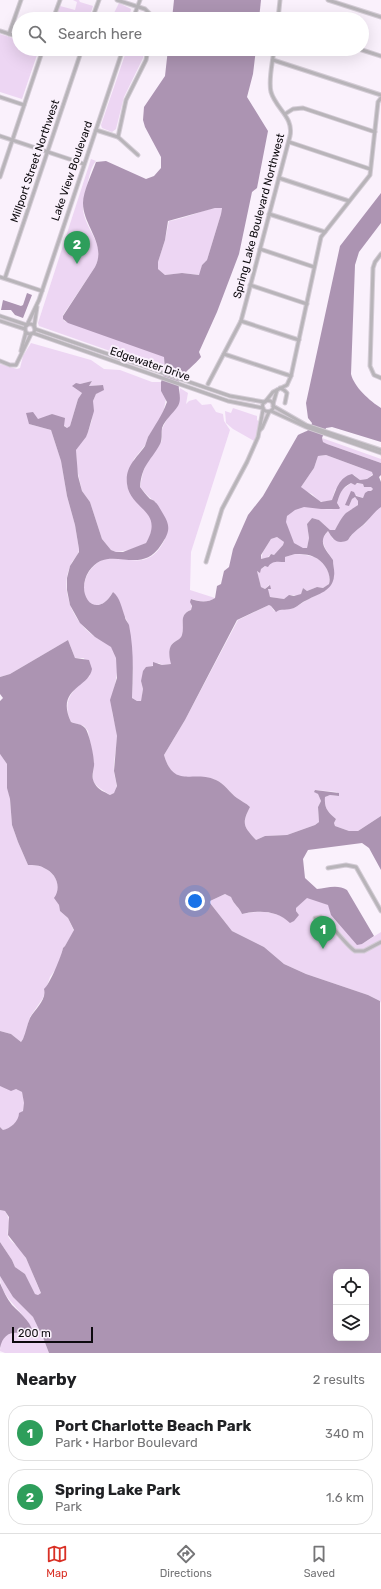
<!DOCTYPE html>
<meta charset="utf-8">
<style>
:root{--surface:#fff;--page:#f2f2f2;--text:#202124;--muted:#757577;--line:#e0e0e0;--accent:#d93025}
body{margin:0;font-family:Rubik,sans-serif;background:var(--page);color:var(--text)}
.controls{position:absolute;right:12px;bottom:12px;display:grid;overflow:hidden;border-radius:8px;box-shadow:0 4px 16px #0002}
.controls button{width:36px;height:36px;display:grid;place-items:center;padding:0;border:0;border-bottom:1px solid var(--line);background:var(--surface);color:var(--text);font:20px sans-serif}
.scale{position:absolute;left:12px;bottom:10px;width:81px;box-sizing:border-box;padding-left:4px;border:2px solid #0d0a0e;border-top:0;font-size:11px;line-height:14px;white-space:nowrap;color:#0d0a0e;-webkit-text-stroke:3px #faf1fc;paint-order:stroke}
.you{position:absolute;left:195px;top:901px;width:14px;height:14px;margin:-10px;border:3px solid #fff;border-radius:50%;background:#1a73e8;box-shadow:0 0 0 6px #1a73e833}
.badge{display:grid;place-items:center;width:26px;height:26px;border-radius:50%;background:var(--accent);color:#fff;font-size:13px;font-weight:700}
.pin{position:absolute;translate:-50% -33px;filter:drop-shadow(0 1px 2px #0008)}
.pin::after{content:'';position:absolute;top:21px;width:14px;height:12px;background:inherit;clip-path:polygon(0 0,100% 0,50% 100%)}
.list{margin:0;padding:0;list-style:none}
h2{display:flex;justify-content:space-between;align-items:center;height:52px;margin:0;padding:0 16px;font-size:17px}
h2 small{font-size:13px;font-weight:400;color:var(--muted)}
.list li{display:grid;grid-template-columns:26px 1fr auto;gap:12px;align-items:center;box-sizing:border-box;height:56px;margin:0 8px 8px;padding:0 8px;border:1px solid var(--line);border-radius:16px}
.list b{display:block;font-size:15px;white-space:nowrap}
.list p{margin:0;font-size:13px;white-space:nowrap;color:var(--muted)}
.list em{font-size:13px;font-style:normal;color:var(--muted)}
.icon{flex:none;width:22px;height:22px;fill:none;stroke:currentColor;stroke-width:2;stroke-linecap:round;stroke-linejoin:round}
.map{position:relative;flex:none;width:381px;height:1353px;overflow:hidden}
.search{position:absolute;background:var(--surface);box-shadow:0 4px 16px #0002;left:12px;right:12px;top:12px;height:44px;display:flex;align-items:center;gap:10px;box-sizing:border-box;padding:0 14px;border-radius:22px;color:var(--muted);font-size:15px}
.sheet{height:180px;background:var(--surface)}
nav{display:flex;justify-content:space-around;align-items:center;box-sizing:border-box;height:56px;border-top:1px solid var(--line);background:var(--surface);font-size:11px;color:var(--muted)}
nav a{display:grid;justify-items:center;gap:2px}
nav .on{color:var(--accent)}
.map>svg:first-child{display:block}
.green{fill:#edd6f3}
.water{fill:#ac94b2;fill-rule:evenodd}
.lines{fill:none;stroke-linecap:round;stroke-linejoin:round}
.minor-casing{stroke:#d4ccd6;stroke-width:5}
.minor{stroke:#b8b4b9;stroke-width:3}
.labels{text-anchor:middle;dominant-baseline:central;stroke-width:4;stroke-linejoin:round;paint-order:stroke}
.street-label{font-size:11px;fill:#0d0a0e;stroke:#faf1fc}
</style>
<div class="map">
<svg width="381" height="1353" viewBox="0 0 381 1353">
<rect width="100%" height="100%" fill="#faf1fc"/>
<g class="green">
<path d="M73,0h6l1,2 13,4 -4,13h-19l-12,-3 -1,-4 3,-6 15,4 2,-8z"/>
<path d="M119,3l12,6 -2,10h-18z"/>
<path d="M0,34l19,6v9h20l-17,50 -22,-7z"/>
<path d="M127,49h18l-2,9 -19,39 -8,32 -4,3 -10,-4 -1,-3z"/>
<path d="M91,159l5,2c-5,6 -6,13 -8,20 -2,11 -7,22 -4,34 5,19 22,32 11,52l-32,48 1,6 100,35v14l-125,-44 -1,-3z"/>
<path d="M215,208h7l-1,6 -14,46 -5,5 -2,10 -18,-2 -17,2 -7,-6v-7l7,-22 4,-19c15,-2 30,-10 46,-13z"/>
<path d="M31,343l60,17 13,9 16,1 32,12h9v9l5,8 -3,15 -15,23 -2,7 -12,15 -6,16 -1,9 3,9 18,21 4,7v7l-2,8 -4,7 -6,3 -11,4 -13,2 -5,-2 -9,-11 -12,-37 -8,-11 -5,-22 -1,-19 12,-18 4,-12 1,-19 3,-7 7,-9 -14,1 3,-5 -19,5 9,7 -4,6 -8,27 -3,2 -15,-14 -23,10 22,6 10,31 6,35 8,29 4,24c0,5 -4,9 -7,13 -6,11 -7,24 -4,35 3,16 14,31 27,40 7,4 15,6 19,14 9,18 -3,38 -2,57 0,9 5,19 5,29 0,12 -4,23 -3,34 0,8 6,15 0,22l-4,2 -12,-8 -5,-6v-8l1,-11 -6,-31 -4,-5 -13,-4c-10,-22 2,-33 19,-46l-6,-18h-9l-7,-18 -58,34 -10,3v-313l17,5 3,-1 3,-12z"/>
<path d="M180,388l8,5 -2,11 3,-3 7,-2 6,6 9,-1 5,8 7,2 1,7 6,9 -39,122 -1,38 25,8c-7,5 -16,4 -23,1l-1,11c-13,5 -6,14 -9,25 -1,4 -3,4 -6,6 -9,5 -7,15 -4,23l-10,1 -3,-2 -10,4 -8,14 2,8 -2,13 -4,-1 -5,-3 1,-28 -5,-47 -15,-31c-20,34 -44,-5 -17,-28 16,-14 39,4 56,-8 6,-4 10,-11 13,-17l-6,-31 -4,-6 -8,-7 -7,-8 3,-15 4,-10 12,-16 3,-6v-11l5,-10 11,-13z"/>
<path d="M233,408l24,8v4l3,2 -4,20 -23,-13 -7,-6 -1,-12 6,2z"/>
<path d="M322,438l59,21v4l-54,-19 -4,-2z"/>
<path d="M326,455l46,17 1,2 -6,5 -7,1 -6,-5 -19,15 -3,10 -9,2 -4,-1 -7,-7 -9,-4 -2,-3 13,-19 4,-12z"/>
<path d="M351,483l12,1 1,3h7l2,2 -10,9 -13,-5 -1,13 3,-7 3,-2 3,4v4l-14,10 -9,15h-5l-11,-10 -7,-2 -5,6 2,14 -2,10c-4,1 -10,-1 -13,-4 -2,-3 -9,-20 -8,-24 0,-5 6,-9 10,-11 14,-7 30,5 44,-2l-3,-2v-2l4,-12z"/>
<path d="M381,501v315l-23,15h-9l-14,-5 -1,-3 2,-4c-8,-7 -12,-11 -11,-22l5,-2 9,1 -2,-4 -20,-2 -3,1 4,3 3,7 -3,6 1,15 -4,3 -28,10 -22,1 -9,4c-12,-13 -15,-16 -6,-33 -4,-4 -9,-6 -13,-9 -7,-5 -13,-15 -21,-18 -24,-9 -42,10 -52,-25l21,-35 53,-100 31,-15 2,1 3,5 20,-3 13,-8 19,-10 8,-14 -1,-16 -8,-12 -3,-9 6,-8 5,8 15,1 6,-8 11,-8z"/>
<path d="M277,537l7,5 -1,3 -9,10 -3,-1 -4,4 -6,1 2,-7 8,-13z"/>
<path d="M295,554c6,0 13,1 19,3 10,4 18,17 15,27l-6,4 -6,-1 -10,4 -4,-3 -2,6 -4,2 -5,-1 -8,4 -14,-2 -2,-6 1,-6 -4,4 -4,-2 -4,-15c7,-5 17,-13 26,-10l2,-5z"/>
<path d="M0,754l7,10v20l3,15 2,26 6,17 10,23c5,0 12,0 16,3 12,5 18,19 11,30l4,7 1,6 8,7 6,13 -9,15 -2,2 -5,18 -8,11 -7,21 -13,19 -5,18 -4,7 -10,-8 -11,-3z"/>
<path d="M225,894l6,3c3,8 9,11 11,17 16,-3 32,-4 45,6l12,-5 -3,-4v-3l11,-11 22,8 33,39 19,-12v71l-1,-2 -12,-6 -62,-21 -22,-10 -20,-17 -32,-16 -22,-28v-2z"/>
<path d="M0,1086l16,3 6,3c1,4 2,9 2,12 0,10 -11,25 -21,26l-3,-3z"/>
<path d="M0,1210l5,1c8,13 1,15 3,25 2,6 9,9 13,14 9,13 13,29 20,43l-3,2 -3,-1 -10,-20 -10,-7 -3,-7 -12,-18z"/>
<path d="M0,1276l13,21 20,20 11,23 5,13h-44l-5,-2c0,-22 19,-21 34,-13 -5,-9 -8,-19 -14,-26 -9,-11 -20,-20 -20,-36z"/>
</g>
<g class="water">
<path d="M174,0h87l-2,19h-87z"/>
<path d="M168,49h88l-3,25 -6,23 21,34 -11,57 -5,4 -13,62 -22,58 -18,40 2,5c-6,8 -15,13 -21,22 -4,8 3,18 -2,27 -5,8 -13,13 -16,22 -1,6 1,12 -3,18 -10,17 -17,19 -19,41 3,4 6,8 10,12 2,1 4,1 5,3 3,2 5,7 7,10 9,14 8,20 -1,33 -21,33 -52,-3 -72,26 -15,23 7,51 24,21 7,5 9,17 12,25 0,3 3,5 4,8 5,24 4,49 3,73l5,3h4l2,-12 -2,-8 2,-10 3,-4 7,-1v-4l9,3 9,-1c-2,-8 -4,-18 5,-23 3,-2 5,-3 6,-6 3,-11 -4,-20 9,-25l1,-4 -2,-4 1,-3c8,3 17,4 24,-1l2,-12 4,-2 3,-13 5,-4 4,-18 15,-34 15,-19 35,-61c7,-4 12,-3 14,-12l-4,-5 -2,-15 34,-157 41,-53v30l-22,29 -4,13 -4,109c3,13 19,27 30,34v34l-49,-15 -6,1 -4,10 1,4 4,2 54,19v12l-2,2 2,5v25c-6,4 -9,9 -14,14 -6,7 -14,10 -19,19 -10,5 -15,0 -20,-9 -11,11 -2,19 5,29 0,6 2,11 1,16 -1,15 -16,18 -27,24 -5,2 -9,6 -13,8 -7,3 -13,0 -18,4l-5,-6 -2,-1 -32,15 -52,100 -21,35c10,34 28,15 52,25 8,3 14,13 21,18 4,3 9,5 13,9 -9,17 -6,20 6,33l9,-4 22,-1 28,-10 4,-3 -1,-15 3,-6 -3,-7 -4,-2 1,-2 24,3v3l-9,-1 -5,2c-1,11 3,15 11,22l-2,4 1,3 14,5h9l23,-15v54l-12,-22 -7,-5 -54,7 -5,9 2,19 12,11c9,-1 21,-5 30,1l27,46 -12,8 -5,1 -26,-30 -3,-10 -21,-7 -11,10v3l3,4 -5,6 -4,2c-13,-13 -31,-13 -48,-9 -2,-6 -8,-9 -11,-17l-6,-3 -15,7v2l22,28 32,16 20,17 22,10 62,21 12,6 1,352h-332l-5,-13 -11,-23 -20,-20 -13,-21v-34l12,18 3,7 10,7 10,20 3,1 3,-2 -15,-35 -18,-23 1,-18 -4,-6 -5,-1v-83l3,3c7,-1 16,-9 16,-17l4,-2 1,-8 -2,-11 -6,-3 -5,2 -11,-5v-55l11,3 10,8 2,-3c3,-7 4,-14 7,-21 5,-9 17,-18 14,-29 6,-5 17,-32 19,-41l2,-2 9,-16 -6,-12 -8,-7 -1,-6 -5,-7c8,-11 2,-25 -10,-30 -4,-3 -11,-3 -16,-3l-10,-23 -6,-17 -2,-26 -3,-11v-24l-7,-10v-53l3,-3 -3,-4v-17l10,-3 58,-34 7,18 14,2 3,9c-3,19 -37,19 -21,53 5,2 11,2 14,6 4,4 10,31 9,38 -1,7 -3,12 1,18 3,6 10,8 15,11l4,-2 3,-7 -3,-15 3,-35 -7,-36 7,-22 -1,-20 -5,-11 -16,-10 -15,-14 -10,-18 -3,-15v-12l3,-12 9,-14v-3l-4,-24 -8,-29 -6,-35 -10,-31 -22,-6 -3,-11 7,-1 5,7 14,-5 13,4 -1,8 3,2 3,-2 8,-27 4,-6 -10,-7 4,-3 4,1 12,-3 -3,5 14,-1 1,5 -8,4 -3,7 1,10 -6,21 -2,5 -10,13 2,26 4,15 8,11 12,37 9,11 5,2h7l23,-9c19,-33 -16,-33 -19,-59 -2,-18 9,-25 18,-38 1,-3 2,-6 3,-9 7,-12 14,-21 19,-35l-6,-11v-9l4,-11 -1,-14 -96,-34 -5,-4v-3l32,-49c12,-23 -12,-41 -12,-64 0,-11 9,-30 13,-41l10,-1 40,18 8,-3 7,-8v-11l-16,-30 -2,-7 1,-13 21,-31zM215,208h7l-1,6 -14,46 -5,5 -3,10 -17,-2 -17,2 -7,-6v-7l7,-22 3,-19zM326,455l46,17 1,3 -6,4 -7,1 -8,-6c-13,3 -16,16 -20,26l-11,2 -20,-15 13,-19 4,-12zM351,483l4,2 2,-2 6,1 1,3h7l2,2 -2,2h-3l-3,2 -2,5 -7,-2 -2,-4 -3,-1 -6,14 4,1 3,-7 3,-2 3,4v4c-4,3 -8,5 -12,8 -3,2 -9,13 -11,17h-5l-11,-10 -7,-2 -5,6 2,14 -2,10h-4l-9,-5 -8,-21 1,-6 8,-6 9,-3 17,2h18l1,-1 -3,-5c3,-9 4,-15 14,-20zM277,537l7,5 -1,3 -9,10 -3,-1 -2,3 -8,2v-4l10,-16zM295,554c6,0 14,0 19,3 10,4 18,17 15,27l-6,4 -6,-1 -10,4 -4,-3 -2,6 -7,2 -5,-1 -5,4 -14,-2 -2,-8h3l-1,-4 -5,4 -4,-2 -4,-16 3,2 1,-4 4,-3 3,1c4,-7 11,-5 17,-5v-5zM336,1272h30v66h-30z"/>
<path d="M27,293l5,2 -9,23 -8,-3 -4,-5h-10l2,-10 18,6 2,-1z"/>
<path d="M0,1283c3,7 7,16 12,22 10,10 21,18 22,33 -14,-7 -30,-10 -34,10z"/>
</g>
<g class="lines">
<defs>
<g id="minor">
<path d="M117,0l28,9 5,5 1,5"/>
<path d="M328,0l53,17"/>
<path d="M53,19l7,-19"/>
<path d="M92,19l7,-19"/>
<path d="M133,19l7,-19"/>
<path d="M278,19l2,-19"/>
<path d="M0,31l19,6"/>
<path d="M9,34l12,-34"/>
<path d="M359,49l22,7"/>
<path d="M273,60l108,35"/>
<path d="M0,97l24,8"/>
<path d="M285,114l8,-5 10,-1 72,24"/>
<path d="M96,130l22,7 20,18"/>
<path d="M0,136l84,28"/>
<path d="M118,137l8,-37 20,-40 2,-11"/>
<path d="M289,142l81,27"/>
<path d="M0,177l43,-128"/>
<path d="M279,178l70,23"/>
<path d="M269,214l56,18"/>
<path d="M260,249l54,18"/>
<path d="M381,254l-6,8 -2,6 -3,98 4,9 7,3"/>
<path d="M0,277l42,14"/>
<path d="M5,278l77,-229"/>
<path d="M250,285l57,19"/>
<path d="M0,316l27,9"/>
<path d="M0,321l25,8"/>
<path d="M241,321l58,19"/>
<circle cx="30" cy="329" r="5"/>
<path d="M27,325l12,-25 84,-251"/>
<path d="M34,327l3,-20"/>
<path d="M35,329l195,67 34,6"/>
<path d="M33,333l195,68 35,7"/>
<path d="M21,351l5,-19"/>
<path d="M224,354l67,22"/>
<path d="M0,361l10,4h6l15,-31"/>
<path d="M208,384l33,-63 49,-185c4,-19 -14,-27 -19,-44 -3,-13 2,-30 3,-43"/>
<path d="M280,388l4,2 3,3 -2,10"/>
<circle cx="268" cy="406" r="5.5"/>
<path d="M265,402l8,-10 14,-7 4,-9 30,-139 49,-62 8,-73 3,-4"/>
<path d="M273,404l4,-14"/>
<path d="M273,406l33,19 75,25"/>
<path d="M271,411l35,16 75,26"/>
<path d="M260,430l2,-2 7,-16"/>
<path d="M206,562l16,-53 25,-47 11,-25 5,-27"/>
<path d="M328,868l18,-3 10,2 25,44"/>
<path d="M315,918c1,0 6,-1 6,-1 6,1 25,29 34,34h9l17,-9"/>
</g>
</defs>
<use href="#minor" class="minor-casing"/>
<use href="#minor" class="minor"/>
</g>
<g class="labels">
<g class="street-label">
<text transform="translate(35 161) rotate(-71)">Millport Street Northwest</text>
<text transform="translate(72 171) rotate(-71)">Lake View Boulevard</text>
<text transform="translate(259 216) rotate(-75)">Spring Lake Boulevard Northwest</text>
<text transform="translate(150 364) rotate(19)">Edgewater Drive</text>
</g>
</g>
</svg>
<div class="controls">
<button><svg class="icon" aria-label="locate" viewBox="0 0 24 24"><circle cx="12" cy="12" r="6"/><path d="M12 2v4M12 18v4M2 12h4M18 12h4"/></svg></button>
<button><svg class="icon" aria-label="layers" viewBox="0 0 24 24"><path d="M12 4l9 5-9 5-9-5zM3 14l9 5 9-5"/></svg></button>
</div>
<div class="scale">200 m</div>
<div class="you"></div>
<div class="pin badge" style="left:323px;top:949px;background:#2e9e5b">1</div>
<div class="pin badge" style="left:77px;top:264px;background:#2e9e5b">2</div>
<div class="search"><svg class="icon" aria-label="search" viewBox="0 0 24 24"><circle cx="10" cy="10" r="6"/><path d="M15 15l6 6"/></svg>Search here</div>
</div>
<section class="sheet">
<h2>Nearby<small>2 results</small></h2>
<ul class="list">
<li><span class="badge" style="background:#2e9e5b">1</span><div><b>Port Charlotte Beach Park</b><p>Park · Harbor Boulevard</p></div><em>340 m</em></li>
<li><span class="badge" style="background:#2e9e5b">2</span><div><b>Spring Lake Park</b><p>Park</p></div><em>1.6 km</em></li>
</ul>
</section>
<nav>
<a class="on"><svg class="icon" aria-label="map" viewBox="0 0 24 24"><path d="M3 6l6-2 6 2 6-2v14l-6 2-6-2-6 2zM9 4v14M15 6v14"/></svg>Map</a>
<a><svg class="icon" aria-label="directions" viewBox="0 0 24 24"><path d="M12 3l9 9-9 9-9-9zM9 14v-3h6M13 9l2 2-2 2"/></svg>Directions</a>
<a><svg class="icon" aria-label="saved" viewBox="0 0 24 24"><path d="M7 4h10v16l-5-4-5 4z"/></svg>Saved</a>
</nav>
